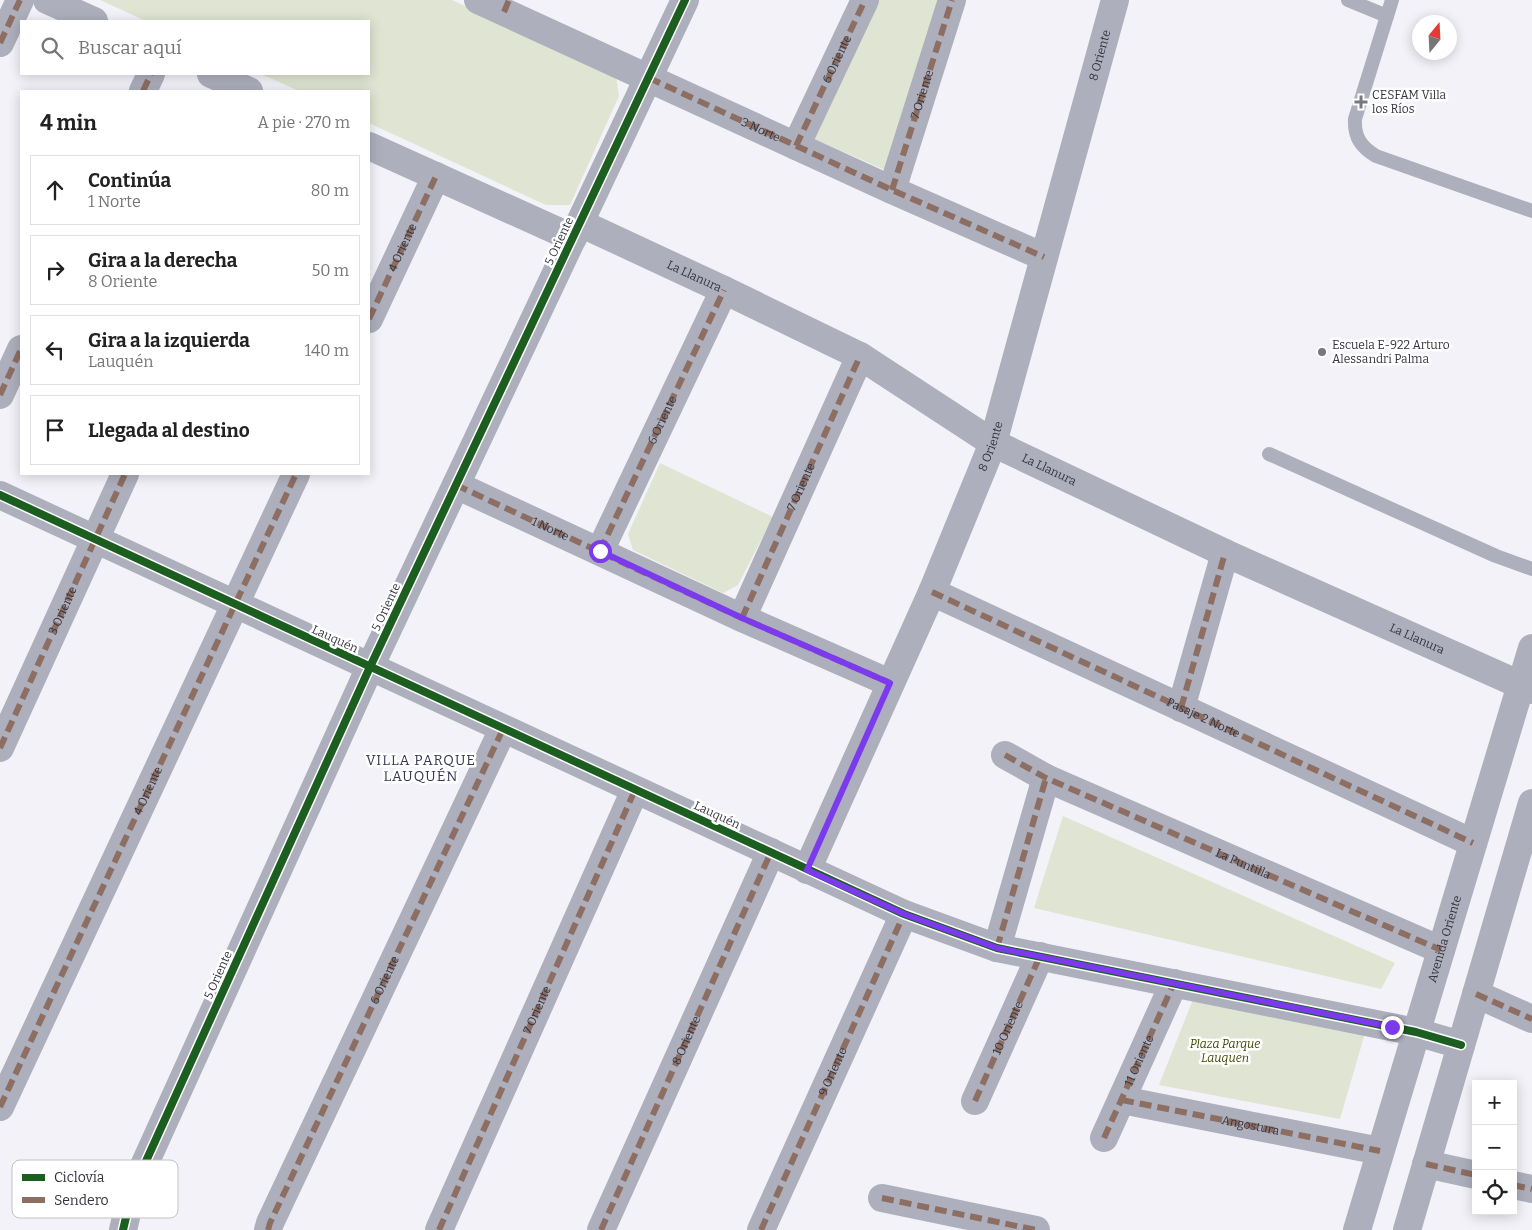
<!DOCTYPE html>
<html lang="es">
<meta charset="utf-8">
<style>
:root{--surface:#fff;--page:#f6f6f6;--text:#222;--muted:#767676;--line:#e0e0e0}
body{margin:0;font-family:Bitter,serif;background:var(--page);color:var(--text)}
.controls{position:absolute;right:15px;bottom:15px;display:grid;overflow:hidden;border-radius:0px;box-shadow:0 2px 12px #0003}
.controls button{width:45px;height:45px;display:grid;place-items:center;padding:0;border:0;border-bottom:1px solid var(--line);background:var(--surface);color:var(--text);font:25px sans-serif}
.compass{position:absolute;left:1412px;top:15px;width:45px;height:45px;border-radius:50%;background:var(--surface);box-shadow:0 2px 12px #0003;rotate:18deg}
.stop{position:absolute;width:15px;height:15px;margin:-11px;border:4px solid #7c3aed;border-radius:50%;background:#fff}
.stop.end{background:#7c3aed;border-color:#fff;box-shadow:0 1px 5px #0008}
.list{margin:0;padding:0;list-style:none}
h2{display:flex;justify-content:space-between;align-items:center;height:65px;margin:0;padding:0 20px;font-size:21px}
h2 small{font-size:16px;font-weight:400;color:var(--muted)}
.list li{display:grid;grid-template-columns:32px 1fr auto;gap:15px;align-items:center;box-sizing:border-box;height:70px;margin:0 10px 10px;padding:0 10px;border:1px solid var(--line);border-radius:0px}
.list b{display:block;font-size:19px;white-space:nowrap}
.list p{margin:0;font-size:16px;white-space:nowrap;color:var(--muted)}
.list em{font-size:16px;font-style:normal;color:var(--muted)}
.icon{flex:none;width:28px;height:28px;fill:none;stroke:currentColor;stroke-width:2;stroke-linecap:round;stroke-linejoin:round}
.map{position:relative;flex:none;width:1532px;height:1230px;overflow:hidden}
.search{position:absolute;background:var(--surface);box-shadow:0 2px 12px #0003;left:20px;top:20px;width:350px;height:55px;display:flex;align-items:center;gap:12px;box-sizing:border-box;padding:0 18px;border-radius:0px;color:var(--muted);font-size:19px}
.panel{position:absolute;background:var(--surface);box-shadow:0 2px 12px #0003;left:20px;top:90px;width:350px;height:385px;border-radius:0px}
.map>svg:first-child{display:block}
.green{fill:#dfe5d2}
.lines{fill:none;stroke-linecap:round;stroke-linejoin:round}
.service{stroke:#aeafbd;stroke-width:14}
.minor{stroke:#aeafbd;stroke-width:28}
.tertiary{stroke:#aeafbd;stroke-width:28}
.quiet{stroke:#8d6e63;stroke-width:6;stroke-dasharray:12 6;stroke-linecap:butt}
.cycleway-casing{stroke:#fff;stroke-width:11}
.cycleway{stroke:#1b5e20;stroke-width:8}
.route{stroke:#7c3aed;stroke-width:6}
.poi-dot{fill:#767781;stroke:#fff;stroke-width:2}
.labels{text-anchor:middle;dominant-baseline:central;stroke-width:5;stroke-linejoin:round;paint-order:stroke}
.street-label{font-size:12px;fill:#343541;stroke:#fff}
.poi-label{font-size:12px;fill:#343541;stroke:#fff;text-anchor:start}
.park-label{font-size:12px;font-style:italic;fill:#3f4b04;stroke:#fff}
.neighbourhood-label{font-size:14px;letter-spacing:1px;fill:#383a53;stroke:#fff}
.key{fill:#fff;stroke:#c2c2c6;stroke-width:1}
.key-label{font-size:14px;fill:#343541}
</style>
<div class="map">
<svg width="1532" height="1230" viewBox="0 0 1532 1230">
<rect width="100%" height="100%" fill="#f2f2f8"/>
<g class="green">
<path d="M100,0h352l164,76 3,20 -49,109h-24l-177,-82v-32h-70l-38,-17h108v-53h-223z"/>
<path d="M879,0h60l-54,170 -71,-31z"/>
<path d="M660,463l113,54 -35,68 -15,8 -90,-43 -5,-16z"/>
<path d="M1063,816l332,147 -14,26 -347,-81z"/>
<path d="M1194,997l171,36 -25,86 -181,-34z"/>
</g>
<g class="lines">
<g class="service">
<path d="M1348,0l39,16"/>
<path d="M1392,0l-37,119c-1,18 6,28 21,37l156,55"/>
<path d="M1269,454l227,102 36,13"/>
</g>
<g class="minor">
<path d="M47,0l47,21"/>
<path id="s1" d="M478,0l414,190 152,67"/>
<path d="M0,43l20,-43"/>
<path d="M211,74l38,17"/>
<path d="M143,91l8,-17"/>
<path d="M369,146l204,92"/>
<path d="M796,146l69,-146"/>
<path id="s2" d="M892,190l60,-190"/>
<path id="s3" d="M580,223l144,67 136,66 133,87 232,110 307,137"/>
<path id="s4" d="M369,319l67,-143"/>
<path d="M0,395l21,-46"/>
<path d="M456,485l286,133 148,65"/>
<path id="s5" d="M600,551l124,-261"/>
<path id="s6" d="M932,592l541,251"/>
<path d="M742,618l118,-262"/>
<path d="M1181,708l44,-155"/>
<path d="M0,748l125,-274"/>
<path d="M1005,755l41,23 395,172"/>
<path id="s7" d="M807,870l125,-278 61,-149 122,-443"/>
<path d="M997,948l49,-170"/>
<path d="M1476,994l56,25"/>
<path d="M1122,1100l258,51"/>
<path id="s8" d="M975,1101l65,-145"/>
<path id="s9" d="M0,1107l296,-633"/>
<path d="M1104,1138l70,-155"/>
<path d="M1426,1164l50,11"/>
<path d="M1513,1185l19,4"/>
<path d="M882,1198l154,32"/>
<path d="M123,1230l9,-38 238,-525 315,-667"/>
<path d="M268,1230l2,-7 233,-494"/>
<path id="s10" d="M439,1230l196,-440"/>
<path id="s11" d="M601,1230l170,-378"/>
<path id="s12" d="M761,1230l143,-316"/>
</g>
<g class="tertiary">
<path d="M0,495l904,419 93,34 419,84 45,13"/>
<path id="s13" d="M1357,1230l175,-582"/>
<path d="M1407,1230l125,-427"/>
</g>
<g class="quiet">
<path d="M504,12l5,-12"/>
<path d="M0,43l20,-43"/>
<path d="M649,78l243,112 152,67"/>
<path d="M143,91l8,-17"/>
<path id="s14" d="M796,146l69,-146"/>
<path d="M892,190l60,-190"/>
<path d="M369,319l67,-143"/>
<path d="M0,395l21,-46"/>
<path id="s15" d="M456,485l286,133 148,65"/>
<path d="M600,551l124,-261"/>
<path d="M932,592l541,251"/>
<path id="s16" d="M742,618l118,-262"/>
<path d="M1181,708l44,-155"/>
<path id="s17" d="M0,748l125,-274"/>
<path id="s18" d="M1005,755l41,23 395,172"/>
<path d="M997,948l49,-170"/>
<path d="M1476,994l56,25"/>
<path id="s19" d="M1122,1100l258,51"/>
<path d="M975,1101l65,-145"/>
<path d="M0,1107l296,-633"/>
<path id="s20" d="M1104,1138l70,-155"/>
<path d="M1426,1164l50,11"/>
<path d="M1513,1185l19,4"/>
<path d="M882,1198l154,32"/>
<path id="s21" d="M268,1230l2,-7 233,-494"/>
<path d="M439,1230l196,-440"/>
<path d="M601,1230l170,-378"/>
<path d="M761,1230l143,-316"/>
</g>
<defs>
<g id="cycleway">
<path d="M0,495l904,419 93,34 419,84 45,13"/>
<path d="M123,1230l9,-38 238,-525 315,-667"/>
</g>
</defs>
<use href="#cycleway" class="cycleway-casing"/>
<use href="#cycleway" class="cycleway"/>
</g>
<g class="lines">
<path class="route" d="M600,551l142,67 148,65 -83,187 97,44 93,34 395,79"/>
</g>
<g class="poi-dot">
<path d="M1358.5 94.5h5v5h5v5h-5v5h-5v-5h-5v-5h5z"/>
<circle cx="1322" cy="352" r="5"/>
</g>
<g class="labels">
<g class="street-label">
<text stroke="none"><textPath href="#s7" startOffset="868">8 Oriente</textPath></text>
<text stroke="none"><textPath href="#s14" startOffset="96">6 Oriente</textPath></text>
<text stroke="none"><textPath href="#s2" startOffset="100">7 Oriente</textPath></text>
<text stroke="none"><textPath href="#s1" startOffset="311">3 Norte</textPath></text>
<text transform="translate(559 241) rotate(-65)">5 Oriente</text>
<text stroke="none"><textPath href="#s4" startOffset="79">4 Oriente</textPath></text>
<text stroke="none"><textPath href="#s3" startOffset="126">La Llanura</textPath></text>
<text stroke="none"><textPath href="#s5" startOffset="145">6 Oriente</textPath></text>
<text stroke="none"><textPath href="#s7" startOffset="462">8 Oriente</textPath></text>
<text stroke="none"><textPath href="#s3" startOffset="531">La Llanura</textPath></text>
<text stroke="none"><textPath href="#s16" startOffset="144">7 Oriente</textPath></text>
<text stroke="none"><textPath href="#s15" startOffset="104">1 Norte</textPath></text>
<text transform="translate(386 607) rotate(-65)">5 Oriente</text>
<text stroke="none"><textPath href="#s17" startOffset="151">3 Oriente</textPath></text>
<text stroke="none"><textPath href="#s3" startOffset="936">La Llanura</textPath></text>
<text transform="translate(335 639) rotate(25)">Lauquén</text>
<text stroke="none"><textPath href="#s6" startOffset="299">Pasaje 2 Norte</textPath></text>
<text stroke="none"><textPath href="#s9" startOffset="349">4 Oriente</textPath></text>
<text transform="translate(717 815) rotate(25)">Lauquén</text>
<text stroke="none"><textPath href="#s18" startOffset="262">La Puntilla</textPath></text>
<text stroke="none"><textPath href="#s13" startOffset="304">Avenida Oriente</textPath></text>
<text transform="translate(218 975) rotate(-66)">5 Oriente</text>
<text stroke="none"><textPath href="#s21" startOffset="276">6 Oriente</textPath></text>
<text stroke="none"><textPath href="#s10" startOffset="241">7 Oriente</textPath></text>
<text stroke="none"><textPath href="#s8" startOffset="80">10 Oriente</textPath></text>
<text stroke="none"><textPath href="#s11" startOffset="208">8 Oriente</textPath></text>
<text stroke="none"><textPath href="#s20" startOffset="85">11 Oriente</textPath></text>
<text stroke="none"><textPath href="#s12" startOffset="174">9 Oriente</textPath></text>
<text stroke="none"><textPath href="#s19" startOffset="131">Angostura</textPath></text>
</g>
<g class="poi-label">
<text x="1372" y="95">CESFAM Villa<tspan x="1372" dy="14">los Ríos</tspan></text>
<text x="1332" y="345">Escuela E-922 Arturo<tspan x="1332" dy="14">Alessandri Palma</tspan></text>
</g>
<g class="park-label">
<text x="1225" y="1044">Plaza Parque<tspan x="1225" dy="14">Lauquen</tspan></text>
</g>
<g class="neighbourhood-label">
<text x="421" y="760">VILLA PARQUE<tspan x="421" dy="16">LAUQUÉN</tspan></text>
</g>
</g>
<rect x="12" y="1160" width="166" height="58" rx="8" class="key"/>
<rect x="22" y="1174" width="23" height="7" fill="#1b5e20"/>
<rect x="22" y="1197" width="23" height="6" fill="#8d6e63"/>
<g class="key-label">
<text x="54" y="1182">Ciclovía</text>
<text x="54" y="1205">Sendero</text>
</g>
</svg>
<div class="controls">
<button>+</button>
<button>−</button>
<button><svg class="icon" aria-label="locate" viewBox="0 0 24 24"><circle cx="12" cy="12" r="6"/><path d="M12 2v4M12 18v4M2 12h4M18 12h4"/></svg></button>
</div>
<svg class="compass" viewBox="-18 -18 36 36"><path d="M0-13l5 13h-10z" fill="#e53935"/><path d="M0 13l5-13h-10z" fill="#767676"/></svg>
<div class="stop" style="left:600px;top:551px"></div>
<div class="stop end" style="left:1392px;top:1027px"></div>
<div class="search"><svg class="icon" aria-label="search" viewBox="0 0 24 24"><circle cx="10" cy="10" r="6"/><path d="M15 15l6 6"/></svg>Buscar aquí</div>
<section class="panel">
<h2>4 min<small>A pie · 270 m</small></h2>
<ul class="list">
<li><svg class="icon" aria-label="ahead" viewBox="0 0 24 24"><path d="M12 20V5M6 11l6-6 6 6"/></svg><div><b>Continúa</b><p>1 Norte</p></div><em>80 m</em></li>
<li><svg class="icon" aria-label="right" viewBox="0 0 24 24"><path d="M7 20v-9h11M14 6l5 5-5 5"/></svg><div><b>Gira a la derecha</b><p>8 Oriente</p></div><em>50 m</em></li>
<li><svg class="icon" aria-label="left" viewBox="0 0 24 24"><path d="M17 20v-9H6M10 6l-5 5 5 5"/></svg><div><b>Gira a la izquierda</b><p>Lauquén</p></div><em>140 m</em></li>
<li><svg class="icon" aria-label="arrive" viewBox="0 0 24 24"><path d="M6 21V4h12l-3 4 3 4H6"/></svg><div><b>Llegada al destino</b></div></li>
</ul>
</section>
</div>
